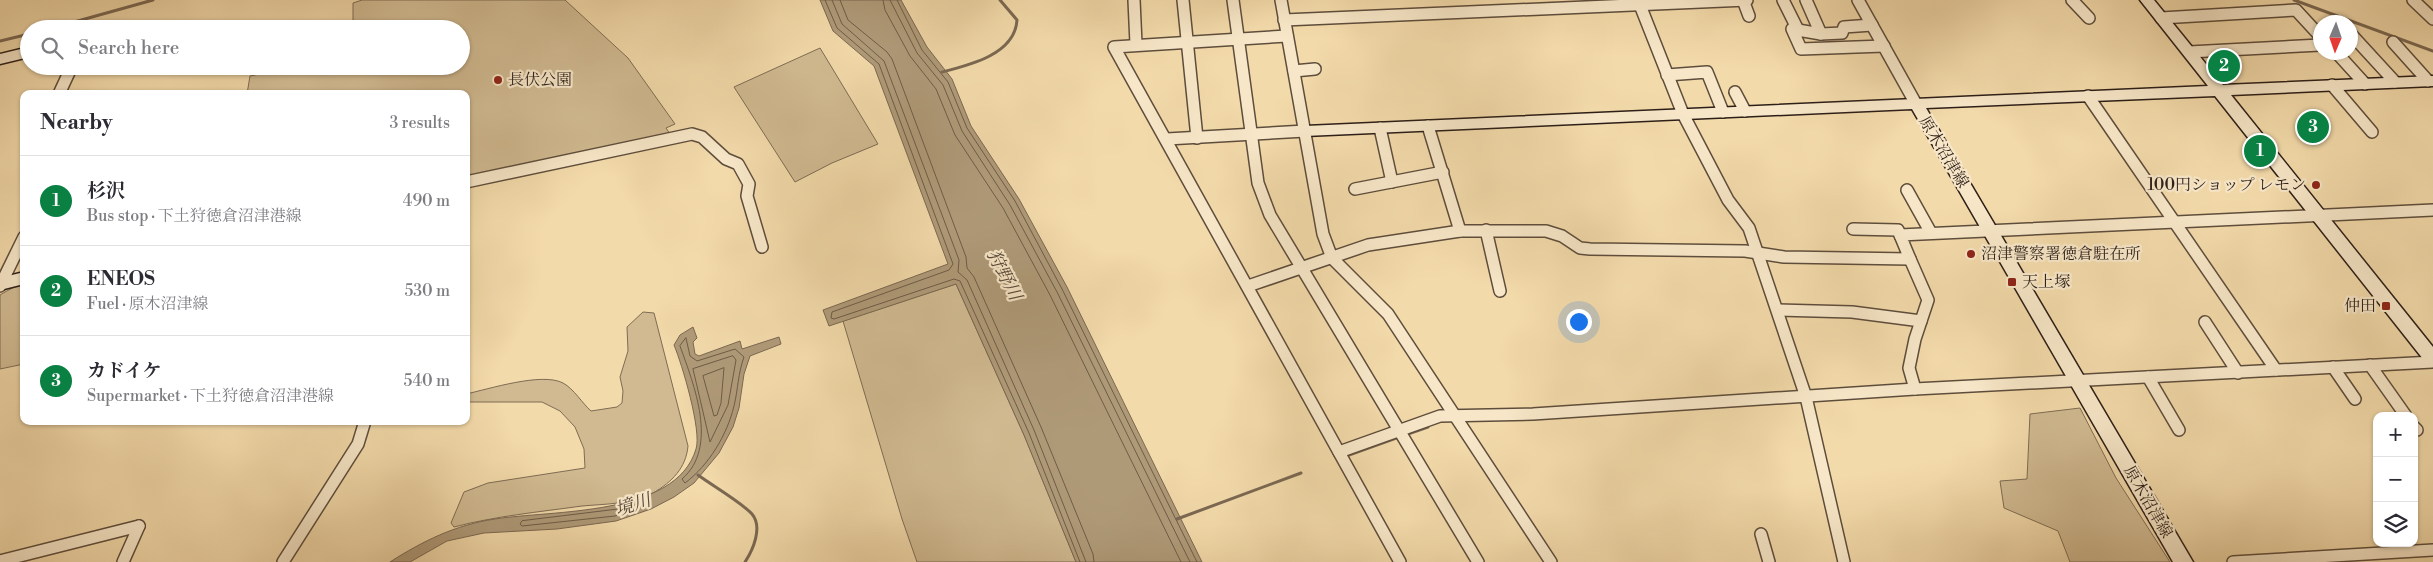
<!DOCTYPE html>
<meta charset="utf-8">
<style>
:root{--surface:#fff;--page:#f7f7f7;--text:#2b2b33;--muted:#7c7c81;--line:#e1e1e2;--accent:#0b8043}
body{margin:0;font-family:"Libre Bodoni","Noto Serif JP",serif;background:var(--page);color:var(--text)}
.controls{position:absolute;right:15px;bottom:15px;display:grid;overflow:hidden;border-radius:10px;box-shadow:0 1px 4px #0004}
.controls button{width:45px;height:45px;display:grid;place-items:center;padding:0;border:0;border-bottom:1px solid var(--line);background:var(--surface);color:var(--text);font:25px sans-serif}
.compass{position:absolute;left:2313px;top:15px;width:45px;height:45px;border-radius:50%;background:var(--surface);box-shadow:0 1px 4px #0004;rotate:182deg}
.you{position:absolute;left:1578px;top:321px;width:18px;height:18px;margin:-12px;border:4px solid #fff;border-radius:50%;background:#1a73e8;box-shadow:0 0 0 8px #1a73e833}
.badge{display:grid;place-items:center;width:32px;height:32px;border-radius:50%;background:var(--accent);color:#fff;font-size:16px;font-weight:700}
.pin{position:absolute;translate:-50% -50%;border:2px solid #fff;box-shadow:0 1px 5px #0006}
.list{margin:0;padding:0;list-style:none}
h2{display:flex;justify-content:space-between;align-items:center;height:65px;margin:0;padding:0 20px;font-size:21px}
h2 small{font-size:16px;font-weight:400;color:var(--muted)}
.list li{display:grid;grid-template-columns:32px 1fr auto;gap:15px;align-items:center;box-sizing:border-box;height:90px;padding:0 20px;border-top:1px solid var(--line)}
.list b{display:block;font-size:19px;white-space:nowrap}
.list p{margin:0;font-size:16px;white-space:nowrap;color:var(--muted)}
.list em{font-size:16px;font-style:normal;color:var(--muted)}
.icon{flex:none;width:28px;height:28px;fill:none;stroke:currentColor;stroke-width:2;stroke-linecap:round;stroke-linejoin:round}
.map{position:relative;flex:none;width:2433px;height:562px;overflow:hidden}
.search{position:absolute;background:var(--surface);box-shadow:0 1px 4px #0004;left:20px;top:20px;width:450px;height:55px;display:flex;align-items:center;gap:12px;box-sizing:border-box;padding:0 18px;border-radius:28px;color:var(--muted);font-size:19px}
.panel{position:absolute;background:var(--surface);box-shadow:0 1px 4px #0004;left:20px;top:90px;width:450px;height:335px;border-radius:10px}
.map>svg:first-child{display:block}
.green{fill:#d1ba91;stroke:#7e6c54}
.water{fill:#af9a78;stroke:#7b6852}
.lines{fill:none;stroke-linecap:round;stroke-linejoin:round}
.shore{stroke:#6e5c48;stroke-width:1}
.stream{stroke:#7b6852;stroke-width:3}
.street-casing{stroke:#5e4d3c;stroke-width:14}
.secondary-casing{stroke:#2c1e18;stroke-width:3}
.street{stroke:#f7e7c8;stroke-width:11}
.secondary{fill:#f7e7c8;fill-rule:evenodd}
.poi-dot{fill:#8f2418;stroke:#f7e7c8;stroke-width:2}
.labels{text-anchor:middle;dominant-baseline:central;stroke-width:4.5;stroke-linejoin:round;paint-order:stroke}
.poi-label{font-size:16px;fill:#2c1e18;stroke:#f7e7c8;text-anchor:start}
.street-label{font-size:16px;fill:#2c1e18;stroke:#f7e7c8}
.water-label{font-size:18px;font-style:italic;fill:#5a493a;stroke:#f7e7c8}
</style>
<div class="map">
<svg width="2433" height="562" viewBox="0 0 2433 562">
<rect width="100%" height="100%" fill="#f3daaa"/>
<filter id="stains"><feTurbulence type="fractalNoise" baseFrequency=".004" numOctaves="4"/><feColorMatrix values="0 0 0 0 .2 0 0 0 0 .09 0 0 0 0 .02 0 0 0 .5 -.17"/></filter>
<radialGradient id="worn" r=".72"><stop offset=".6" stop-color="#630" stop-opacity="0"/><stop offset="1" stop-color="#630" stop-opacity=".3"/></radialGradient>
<g class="green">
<path d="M362,0h203l63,58 47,66 -9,4 4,6 -204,45v-85h-219l3,-18 48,-10h163v-37h-108v-26z"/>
<path d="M820,48l58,96 -46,19 -37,19 -61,-95z"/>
<path d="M24,283v81l-24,5v-74c5,-3 17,-10 24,-12z"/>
<path d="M956,284l68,151 52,127h-159l-15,-43 -59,-198z"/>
<path d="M643,312l11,1 34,133c-2,22 -16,36 -35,47 -20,11 -48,11 -71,13 -43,6 -86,10 -128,21l-3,-4 13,-31 24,-9 97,-15 -1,-19 -9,-22 -15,-16 -18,-9h-76v-8c23,-5 76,-22 97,-11 11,6 19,20 28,28l26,-4 5,-4 1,-12 -3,-14 8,-26 -1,-24z"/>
<path d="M2080,408l36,70 54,84h-100l-12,-31 -54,-23 -4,-27 27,-2 3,-65z"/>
</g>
<g class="water">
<path d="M820,0h81l26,47 25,32 19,47 48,73 48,88 135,275h-126l-52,-127 -68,-151 -127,42 -6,-16 125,-46 -74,-198 -41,-35z"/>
<path d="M693,327l4,11 -4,4 2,12 4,2 41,-15 2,8 37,-12 2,7 -31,12 -6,18 -5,34 -6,19 -14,26 -25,30 -20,14 -23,12 -35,12 -59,8 -73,4 -37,8 -37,21h-20c33,-21 65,-37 105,-43 56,-9 181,-2 201,-70 6,-18 -14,-85 -22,-104l6,-10z"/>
</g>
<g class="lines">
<g class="shore">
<path d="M825,0l12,28 42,36 74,200 -4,6 -117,42 -1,6 3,1 120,-40 6,2 69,152 51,129"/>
<path d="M832,0l10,24 42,37 75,199 -1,12 9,8 67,150 52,132"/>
<path d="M840,0l8,20 39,32 5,7 74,198 1,11 7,9 67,150 52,127 1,8"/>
<path d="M883,0l2,10 25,46 26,33 19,46 48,73 47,87 131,267"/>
<path d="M890,0l27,53 26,32 19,46 48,74 47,87 133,270"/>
<path d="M897,0l25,50 26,32 19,46 48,73 47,88 135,273"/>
<path d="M686,338l4,18 7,5 38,-12 9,8c-6,16 -6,33 -10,49 -7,29 -25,59 -49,77l-3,-4c37,-32 12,-94 -2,-133z"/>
<path d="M733,356l3,4 -8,45 -18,37 -17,-73z"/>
<path d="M724,368l-3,35 -4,12 -3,1 -11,-40z"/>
<path d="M621,509l2,4 -8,3 -93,10 -2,-2 2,-3z"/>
</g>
<g class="stream">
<path d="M2294,0l139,51"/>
<path d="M49,29l104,-29"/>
<path d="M0,41l29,-7"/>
<path d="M942,72c28,-7 73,-18 75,-52l-17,-20"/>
<path d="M1405,435l23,-8"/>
<path d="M1349,455l50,-18"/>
<path d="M698,475c15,11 43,27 54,39 11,13 1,36 -7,48"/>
<path d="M1177,519l124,-46"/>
</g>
<defs>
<g id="street">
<path d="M1134,0l2,44"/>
<path d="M1183,0l14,138"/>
<path d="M1233,0l25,183 12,32 208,347"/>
<path d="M1281,0l42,234 9,24 56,56 163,248"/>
<path d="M1638,0l45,114 45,86 21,28 57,169 38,165"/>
<path d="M1743,0l6,16"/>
<path d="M1783,0l15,30"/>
<path d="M1806,0l15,34"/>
<path d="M1858,0l58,104"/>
<path d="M2072,0l17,18"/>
<path d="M2413,0l20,19"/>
<path d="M2161,18l135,-8 24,26"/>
<path d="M1284,20l463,-20"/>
<path d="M1872,25l-28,2 -2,6 -21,1 -29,-5 9,20 83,-3"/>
<path d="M2350,33l45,49"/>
<path d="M1287,36l-173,11 286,515"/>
<path d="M2393,42l35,39"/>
<path d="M2189,52l131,-7"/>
<path d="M2336,52l29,32"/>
<path d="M1294,71l21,-2"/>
<path d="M1667,75l40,-3 16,40"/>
<path d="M2332,85l40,47"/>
<path d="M1735,92l10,19"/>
<path d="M59,94l13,-28"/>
<path d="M2088,96l188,274"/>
<path d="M1428,126l32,105"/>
<path d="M1380,128l12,54"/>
<path d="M1167,139l138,-8"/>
<path d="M466,182l226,-48 10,3 24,22 12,5 11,20 -2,12 15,51"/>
<path d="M1355,189l88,-17"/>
<path d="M1907,190l24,43"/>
<path d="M1853,229l45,1 3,7"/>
<path d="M1486,230l14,61"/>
<path d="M1910,259l18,41 -13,39 -6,29 6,21"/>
<path d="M0,286l24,-49"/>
<path d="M1248,286l120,-41 92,-14h86l16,5 18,12 10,1 155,2 39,6 126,2 -10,-24 533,-25"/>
<path d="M1778,310l74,2 69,9"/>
<path d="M2205,322l33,51"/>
<path d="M2370,365l36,51"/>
<path d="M2333,367l22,32"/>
<path d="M2148,377l31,53"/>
<path d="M2414,427l3,3"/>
<path d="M1339,452l101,-36 93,-2 382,-25 518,-27"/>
<path d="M1761,534l8,28"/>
<path d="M0,561l139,-35"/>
<path d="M123,562l16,-36"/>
<path d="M283,562l75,-118 7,-23"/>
<path d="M2233,562l200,-12"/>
</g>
<g id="secondary">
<path d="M2140,0h14l69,85 210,-9v10l-202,9 202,252v19l-6,-2 -212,-268 -289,12 267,454h-20l-261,-453 -607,27 -5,-1 -2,-4 2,-4 5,-1 903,-40z"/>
<path d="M29,47v10l-29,7v-10z"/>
<path d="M24,272v12l-24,6v-12z"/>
</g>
</defs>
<use href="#street" class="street-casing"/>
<use href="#secondary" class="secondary-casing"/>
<use href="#street" class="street"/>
<use href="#secondary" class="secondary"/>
</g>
<g class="poi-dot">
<circle cx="498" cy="80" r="5"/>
<circle cx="2316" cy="185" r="5"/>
<circle cx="1971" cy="254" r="5"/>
<rect x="2007" y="277" width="10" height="10" rx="2.5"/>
<rect x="2381" y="301" width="10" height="10" rx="2.5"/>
</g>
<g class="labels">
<g class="poi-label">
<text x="508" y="80">長伏公園</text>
<text x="2306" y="185" text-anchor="end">100円ショップ レモン</text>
<text x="1981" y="254">沼津警察署徳倉駐在所</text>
<text x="2022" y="282">天上塚</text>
<text x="2376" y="306" text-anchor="end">仲田</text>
</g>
<g class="street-label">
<text transform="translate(1944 152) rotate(59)">原木沼津線</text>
<text transform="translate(2148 502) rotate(60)">原木沼津線</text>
</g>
<g class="water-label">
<text transform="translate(1004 275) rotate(63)">狩野川</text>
<text transform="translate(633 505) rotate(-18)">境川</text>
</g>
</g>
<rect width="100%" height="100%" filter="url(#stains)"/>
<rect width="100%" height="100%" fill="url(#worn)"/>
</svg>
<div class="controls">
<button>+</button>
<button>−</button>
<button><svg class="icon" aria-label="layers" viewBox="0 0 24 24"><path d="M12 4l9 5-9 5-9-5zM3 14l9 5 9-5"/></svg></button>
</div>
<svg class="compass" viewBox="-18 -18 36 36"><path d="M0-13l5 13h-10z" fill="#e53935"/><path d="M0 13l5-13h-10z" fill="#7c7c81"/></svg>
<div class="you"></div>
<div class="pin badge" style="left:2260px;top:151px">1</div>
<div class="pin badge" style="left:2224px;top:66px">2</div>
<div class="pin badge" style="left:2313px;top:127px">3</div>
<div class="search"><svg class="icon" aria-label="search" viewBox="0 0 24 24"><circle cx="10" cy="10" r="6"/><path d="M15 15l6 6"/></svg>Search here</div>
<section class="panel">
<h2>Nearby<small>3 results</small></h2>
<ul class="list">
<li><span class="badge">1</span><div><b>杉沢</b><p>Bus stop · 下土狩徳倉沼津港線</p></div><em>490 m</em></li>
<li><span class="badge">2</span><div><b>ENEOS</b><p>Fuel · 原木沼津線</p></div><em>530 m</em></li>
<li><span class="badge">3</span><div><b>カドイケ</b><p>Supermarket · 下土狩徳倉沼津港線</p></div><em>540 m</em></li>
</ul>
</section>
</div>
